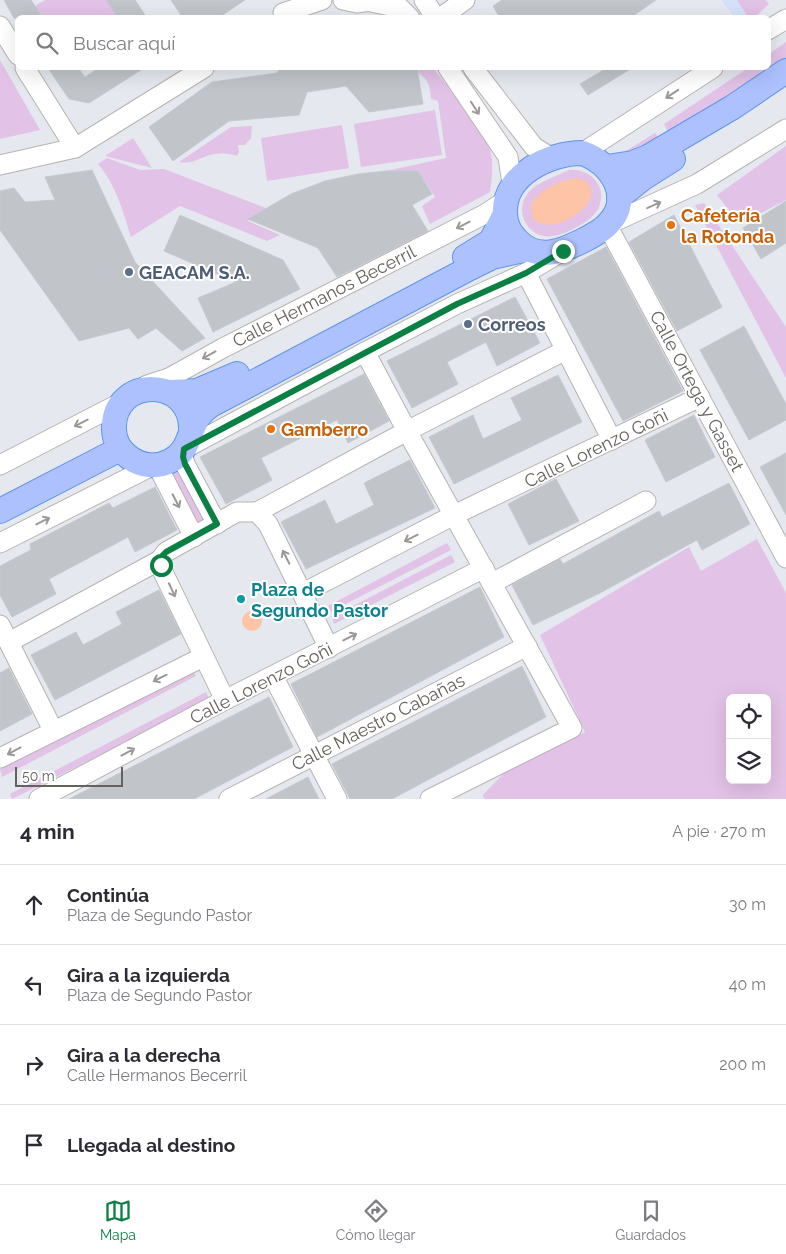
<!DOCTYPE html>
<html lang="es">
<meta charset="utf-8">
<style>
:root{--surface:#fff;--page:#f7f7f7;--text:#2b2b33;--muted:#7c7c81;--line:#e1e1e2;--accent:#0b8043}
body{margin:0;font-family:Raleway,sans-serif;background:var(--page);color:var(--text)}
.controls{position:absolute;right:15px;bottom:15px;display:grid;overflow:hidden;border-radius:8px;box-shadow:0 5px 20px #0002}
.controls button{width:45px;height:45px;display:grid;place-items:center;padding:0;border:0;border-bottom:1px solid var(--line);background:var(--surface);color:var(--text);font:25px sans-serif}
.scale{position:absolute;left:15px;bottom:12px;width:108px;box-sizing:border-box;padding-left:5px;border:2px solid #65615d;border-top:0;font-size:14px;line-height:18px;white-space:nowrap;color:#65615d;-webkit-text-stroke:4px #fff;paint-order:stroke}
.stop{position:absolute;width:15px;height:15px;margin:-11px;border:4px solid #0b8043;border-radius:50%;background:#fff}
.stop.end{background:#0b8043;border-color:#fff;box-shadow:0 1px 5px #0008}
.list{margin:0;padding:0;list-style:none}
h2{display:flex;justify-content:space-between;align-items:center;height:65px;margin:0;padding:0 20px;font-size:21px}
h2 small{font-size:16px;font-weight:400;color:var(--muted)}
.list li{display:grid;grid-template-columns:32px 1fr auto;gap:15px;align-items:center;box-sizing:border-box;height:80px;padding:0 20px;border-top:1px solid var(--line)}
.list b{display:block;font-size:19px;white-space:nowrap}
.list p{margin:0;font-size:16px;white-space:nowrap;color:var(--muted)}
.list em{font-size:16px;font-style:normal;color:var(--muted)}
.icon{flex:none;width:28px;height:28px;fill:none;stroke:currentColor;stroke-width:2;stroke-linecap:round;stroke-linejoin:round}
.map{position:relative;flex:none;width:786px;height:799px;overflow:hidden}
.search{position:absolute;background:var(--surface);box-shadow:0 5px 20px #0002;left:15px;right:15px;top:15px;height:55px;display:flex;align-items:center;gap:12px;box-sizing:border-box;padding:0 18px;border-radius:8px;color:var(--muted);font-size:19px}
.sheet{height:385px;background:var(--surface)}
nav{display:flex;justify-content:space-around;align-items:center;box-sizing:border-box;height:70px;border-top:1px solid var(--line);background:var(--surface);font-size:14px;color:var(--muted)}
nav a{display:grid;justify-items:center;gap:2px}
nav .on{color:var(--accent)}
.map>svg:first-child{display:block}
.green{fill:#e2c2e6;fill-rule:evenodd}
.sand{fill:#d5e1fa}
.water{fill:#fdc4a7}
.building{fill:#c1c5ca;stroke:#c3cad3}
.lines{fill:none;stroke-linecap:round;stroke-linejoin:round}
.minor-casing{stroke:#b7b4b0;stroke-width:21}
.major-casing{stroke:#5e95ee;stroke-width:26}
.minor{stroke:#fff;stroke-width:19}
.major{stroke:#acc1fd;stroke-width:24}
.oneway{stroke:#9b9896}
.route{stroke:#0b8043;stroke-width:6}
.food-dot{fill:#e8710a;stroke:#fff;stroke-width:2}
.service-dot{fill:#5c6f8a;stroke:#fff;stroke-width:2}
.culture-dot{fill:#0f9aa8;stroke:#fff;stroke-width:2}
.labels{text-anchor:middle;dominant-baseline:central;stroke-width:4;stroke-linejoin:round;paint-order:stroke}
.food-label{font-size:18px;font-weight:bold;fill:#c56008;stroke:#fff;text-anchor:start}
.service-label{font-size:18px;font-weight:bold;fill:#4e5e75;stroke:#fff;text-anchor:start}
.street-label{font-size:18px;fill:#65615d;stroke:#fff}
.culture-label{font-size:18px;font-weight:bold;fill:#0d838f;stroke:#fff;text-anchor:start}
</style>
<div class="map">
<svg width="786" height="799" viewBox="0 0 786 799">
<rect width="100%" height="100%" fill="#e5e8ef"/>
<g class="green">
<path d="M45,0h61l12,17h-75l-8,-11z"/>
<path d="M722,0h44l3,4 -14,13h-20z"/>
<path d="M786,42v18l-116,76 -6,-12 84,-56h20l1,-14z"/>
<path d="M0,60l40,70 -40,9z"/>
<path d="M419,68h14c16,21 49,58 57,82 4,14 2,28 0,42l-60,32 -8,-18 13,-9 -17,-26h-32l60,-13 -8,-57 -7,-2c-1,-12 -2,-20 -13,-26z"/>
<path d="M435,110l7,45 -81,12 -7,-43z"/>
<path d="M342,125l7,43 -82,13 -6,-43z"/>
<path d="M252,126l-1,12 -6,7h-7l1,7 -2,4c-29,-10 -38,10 -58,6l52,-35z"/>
<path d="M655,133l6,8 -45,16z"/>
<path d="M133,138l19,30 -47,-12z"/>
<path d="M786,146v54l-46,24 -23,-29z"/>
<path d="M107,158l33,12 24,-1 102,39 -18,13 32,14 -13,6 -87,-35 -49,31c-8,-26 -15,-52 -33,-73z"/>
<path d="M569,170c21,-2 40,17 29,39 -6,12 -31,25 -45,27 -22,4 -39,-21 -27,-40 8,-13 29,-19 43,-26z"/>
<path d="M704,203l82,124v51l-91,-173z"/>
<path d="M176,465l30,53 -5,9 -10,-8 -24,-46z"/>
<path d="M757,539l29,54v206h-302l-1,-4 21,-22 81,-41 -45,-97 149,-88 12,24zM730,698h37v82h-37z"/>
<path d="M447,543l4,7 -121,62 -2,-6z"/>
<path d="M451,555l4,7 -121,62 -2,-7z"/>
<path d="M192,669l4,7 -194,101 -2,-8z"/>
<path d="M206,692l4,8 -198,99 -2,-5z"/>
</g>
<path class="sand" d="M722,0h15l11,17h-13z"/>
<g class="water">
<path d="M578,178c40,14 -21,63 -45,41l-2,-13c4,-14 32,-28 47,-28z"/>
<circle cx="252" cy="621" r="10"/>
</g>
<g class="building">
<path d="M4,0h27l12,18h-29z"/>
<path d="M106,0h29l12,18h-29z"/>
<path d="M171,0h74l-27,18h-35z"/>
<path d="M502,0h154l-26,18h-130l-7,-12z"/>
<path d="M48,68h30l7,9 14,-9h45l-55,35 -20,-4z"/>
<path d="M280,68h137l6,36 -54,8 -23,-26 -39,6 -8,23 -70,6 -56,40 -24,-34 63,-45 65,-9z"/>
<path d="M607,68h25l-44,27 -8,-11z"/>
<path d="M92,170l43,92 70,76 -23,13 -26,-23 -18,11 -9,-11 -50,13 -79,-111v-39l14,-3 11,14 30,-2 -10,-23z"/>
<path d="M386,171h32l14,23 -20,11 16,26 -91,46 -19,-29 -70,-29 43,-25 34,-13 33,-7z"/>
<path d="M786,201v42l-25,16 -18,-31z"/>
<path d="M180,215l103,45 17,29 -87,43 -15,-34 38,-16 -72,-31z"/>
<path d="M674,215l48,92 -45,24 -48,-89z"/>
<path d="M606,247l77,144 -60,30 -76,-142z"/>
<path d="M515,297l25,46 -43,23 -11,-24 -39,20 11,22 -46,24 -25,-47z"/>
<path d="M744,326l42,78v16l-37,20 -49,-90z"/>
<path d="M364,374l25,47 -41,22 -11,-23 -76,38 11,22 -46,24 -26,-47z"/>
<path d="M558,375l24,47 -128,62 -25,-47 44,-22 10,24 39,-19 -11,-22z"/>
<path d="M694,415l21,42 -49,25 -21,-42z"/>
<path d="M786,453v62l-26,-48z"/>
<path d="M410,460l25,48 -129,61 -25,-47 44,-22 11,24 38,-19 -10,-22z"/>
<path d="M556,479l23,42 -50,24 -21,-41z"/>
<path d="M729,483l21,41 -48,26 -5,-10 -99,54 -65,31 -21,-40 48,-26 3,5 96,-53 3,6z"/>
<path d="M155,487l22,43 -42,22 -7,-15 -79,42 7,15 -44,23 -12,-22v-29l31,-16 -1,-6 79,-41 4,5z"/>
<path d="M480,587l24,50 -187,100 -26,-53z"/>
<path d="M159,590l22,44 -126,66 -24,-45 45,-23 7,13 39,-21 -6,-12z"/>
<path d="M522,666l24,51 -154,82h-42l-18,-35z"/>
<path d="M9,668l23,46 -32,17v-58z"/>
<path d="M269,697l24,50 -99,52h-125z"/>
<path d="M308,777l11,22h-53z"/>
</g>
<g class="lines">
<defs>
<g id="minor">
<path d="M343,0l14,3 20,-3"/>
<path d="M424,0l12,18"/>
<path d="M371,2l29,6 10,10"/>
<path d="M283,13l39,-13"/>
<path d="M440,18l25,-18"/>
<path d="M0,26l18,29"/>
<path d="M768,30l18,-11"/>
<path d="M25,68l50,80"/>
<path d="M448,68l60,89 4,27"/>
<path d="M473,68l61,79 18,11"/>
<path d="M582,153l131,-85"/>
<path d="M0,165l75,-17 129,-80"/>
<path d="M609,224l88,-40 89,-55"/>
<path d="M607,225l179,333"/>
<path d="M526,273l86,167"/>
<path d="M365,352l42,79 165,297 -142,71"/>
<path d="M143,389l4,-4 22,-7 54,-30 262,-134 20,-13"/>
<path d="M0,465l124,-64"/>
<path d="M157,465l37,72"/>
<path d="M257,512l150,-81 159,-81"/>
<path d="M217,524l-32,-60 -2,-7 1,-8 181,-97 92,-48 69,-31 35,-21"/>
<path d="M0,543l152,-77"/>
<path d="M492,583l154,-82"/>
<path d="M303,593l151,-78 246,-118"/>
<path d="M0,625l53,105"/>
<path d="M9,642l151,-82"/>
<path d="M273,676l64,123"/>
<path d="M225,700l-63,-130 -2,-10 6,-8 71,-40h20l11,12 61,124"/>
<path d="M0,758l203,-101"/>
<path d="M39,799l186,-99 259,-132"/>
<path d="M229,799l298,-153"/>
</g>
<g id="major">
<path d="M582,153c29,9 52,45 26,71 -6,7 -15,11 -22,15 -23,12 -49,24 -70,0 -7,-7 -11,-17 -11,-27 -1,-37 44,-59 77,-59z"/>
<path d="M607,167l26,-4 15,-6 85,-50 53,-36"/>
<path d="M619,197l24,-19 30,-19"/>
<path d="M465,257l26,-16 14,-27"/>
<path d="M168,392l29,-1 40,-17"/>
<path d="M191,431c2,-56 -79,-55 -77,-2 0,11 6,22 16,29 11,8 27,10 40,3 25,-12 16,-41 41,-56l259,-137 22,-11 36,-8"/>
<path d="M0,511l120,-62"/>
</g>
</defs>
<use href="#minor" class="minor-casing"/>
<use href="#major" class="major-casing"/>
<use href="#minor" class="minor"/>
<use href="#major" class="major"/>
</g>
<defs><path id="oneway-shaft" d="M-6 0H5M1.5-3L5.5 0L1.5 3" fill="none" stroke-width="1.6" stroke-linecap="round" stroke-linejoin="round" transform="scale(1.25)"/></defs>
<g class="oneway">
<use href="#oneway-shaft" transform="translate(672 94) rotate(147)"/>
<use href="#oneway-shaft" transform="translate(475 108) rotate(57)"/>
<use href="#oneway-shaft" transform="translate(654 205) rotate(-24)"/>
<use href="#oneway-shaft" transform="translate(463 225) rotate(153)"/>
<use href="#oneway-shaft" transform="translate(209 355) rotate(151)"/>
<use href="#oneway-shaft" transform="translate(81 423) rotate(153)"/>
<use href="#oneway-shaft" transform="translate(176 501) rotate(63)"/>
<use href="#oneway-shaft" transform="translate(43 521) rotate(-27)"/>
<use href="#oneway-shaft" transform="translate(411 538) rotate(153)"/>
<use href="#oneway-shaft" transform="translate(286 557) rotate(-117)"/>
<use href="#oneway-shaft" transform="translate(172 590) rotate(65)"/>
<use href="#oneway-shaft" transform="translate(350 637) rotate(-27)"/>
<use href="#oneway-shaft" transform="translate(160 678) rotate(154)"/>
<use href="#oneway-shaft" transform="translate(14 751) rotate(152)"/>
<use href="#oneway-shaft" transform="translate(128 752) rotate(-28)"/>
</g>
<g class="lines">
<path class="route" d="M161,565l1,-9 4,-4 51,-28 -32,-60 -2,-7 1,-8 273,-145 69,-31 37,-22"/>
</g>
<g class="food-dot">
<circle cx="671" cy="225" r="5"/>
<circle cx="271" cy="429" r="5"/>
</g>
<g class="service-dot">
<circle cx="129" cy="272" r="5"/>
<circle cx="468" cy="324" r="5"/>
</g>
<circle class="culture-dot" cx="241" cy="599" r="5"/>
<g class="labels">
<g class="food-label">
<text x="681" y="215">Cafetería<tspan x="681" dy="21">la Rotonda</tspan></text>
<text x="281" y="429">Gamberro</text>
</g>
<g class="service-label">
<text x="139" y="272">GEACAM S.A.</text>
<text x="478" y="324">Correos</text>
</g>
<g class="street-label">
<text transform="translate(324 296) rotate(-27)">Calle Hermanos Becerril</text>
<text transform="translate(697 391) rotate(62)">Calle Ortega y Gasset</text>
<text transform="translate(596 448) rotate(-26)">Calle Lorenzo Goñi</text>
<text transform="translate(261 683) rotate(-27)">Calle Lorenzo Goñi</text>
<text transform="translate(378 722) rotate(-27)">Calle Maestro Cabañas</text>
</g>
<g class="culture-label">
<text x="251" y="589">Plaza de<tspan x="251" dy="21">Segundo Pastor</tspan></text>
</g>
</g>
</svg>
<div class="controls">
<button><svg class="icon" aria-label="locate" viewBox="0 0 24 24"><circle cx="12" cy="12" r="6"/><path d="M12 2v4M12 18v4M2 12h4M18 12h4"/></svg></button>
<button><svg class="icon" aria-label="layers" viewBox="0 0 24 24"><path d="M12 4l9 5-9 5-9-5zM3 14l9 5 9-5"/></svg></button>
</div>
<div class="scale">50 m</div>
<div class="stop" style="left:161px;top:565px"></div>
<div class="stop end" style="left:563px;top:251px"></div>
<div class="search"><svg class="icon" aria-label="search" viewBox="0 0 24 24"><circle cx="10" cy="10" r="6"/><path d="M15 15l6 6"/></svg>Buscar aquí</div>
</div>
<section class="sheet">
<h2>4 min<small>A pie · 270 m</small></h2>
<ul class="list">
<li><svg class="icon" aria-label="ahead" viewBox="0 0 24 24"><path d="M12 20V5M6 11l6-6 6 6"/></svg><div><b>Continúa</b><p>Plaza de Segundo Pastor</p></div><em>30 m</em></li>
<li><svg class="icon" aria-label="left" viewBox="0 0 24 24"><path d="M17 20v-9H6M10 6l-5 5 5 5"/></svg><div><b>Gira a la izquierda</b><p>Plaza de Segundo Pastor</p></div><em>40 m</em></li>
<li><svg class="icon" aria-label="right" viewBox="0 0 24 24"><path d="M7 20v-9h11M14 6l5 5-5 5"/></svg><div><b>Gira a la derecha</b><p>Calle Hermanos Becerril</p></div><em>200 m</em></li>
<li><svg class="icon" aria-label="arrive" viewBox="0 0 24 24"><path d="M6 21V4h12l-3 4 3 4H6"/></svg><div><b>Llegada al destino</b></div></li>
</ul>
</section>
<nav>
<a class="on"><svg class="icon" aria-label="map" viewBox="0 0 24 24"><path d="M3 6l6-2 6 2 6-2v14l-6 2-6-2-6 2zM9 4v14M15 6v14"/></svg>Mapa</a>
<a><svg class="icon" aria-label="directions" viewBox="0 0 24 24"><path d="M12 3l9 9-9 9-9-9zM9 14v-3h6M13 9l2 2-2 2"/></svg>Cómo llegar</a>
<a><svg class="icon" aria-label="saved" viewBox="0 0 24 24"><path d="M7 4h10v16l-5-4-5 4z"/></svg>Guardados</a>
</nav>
